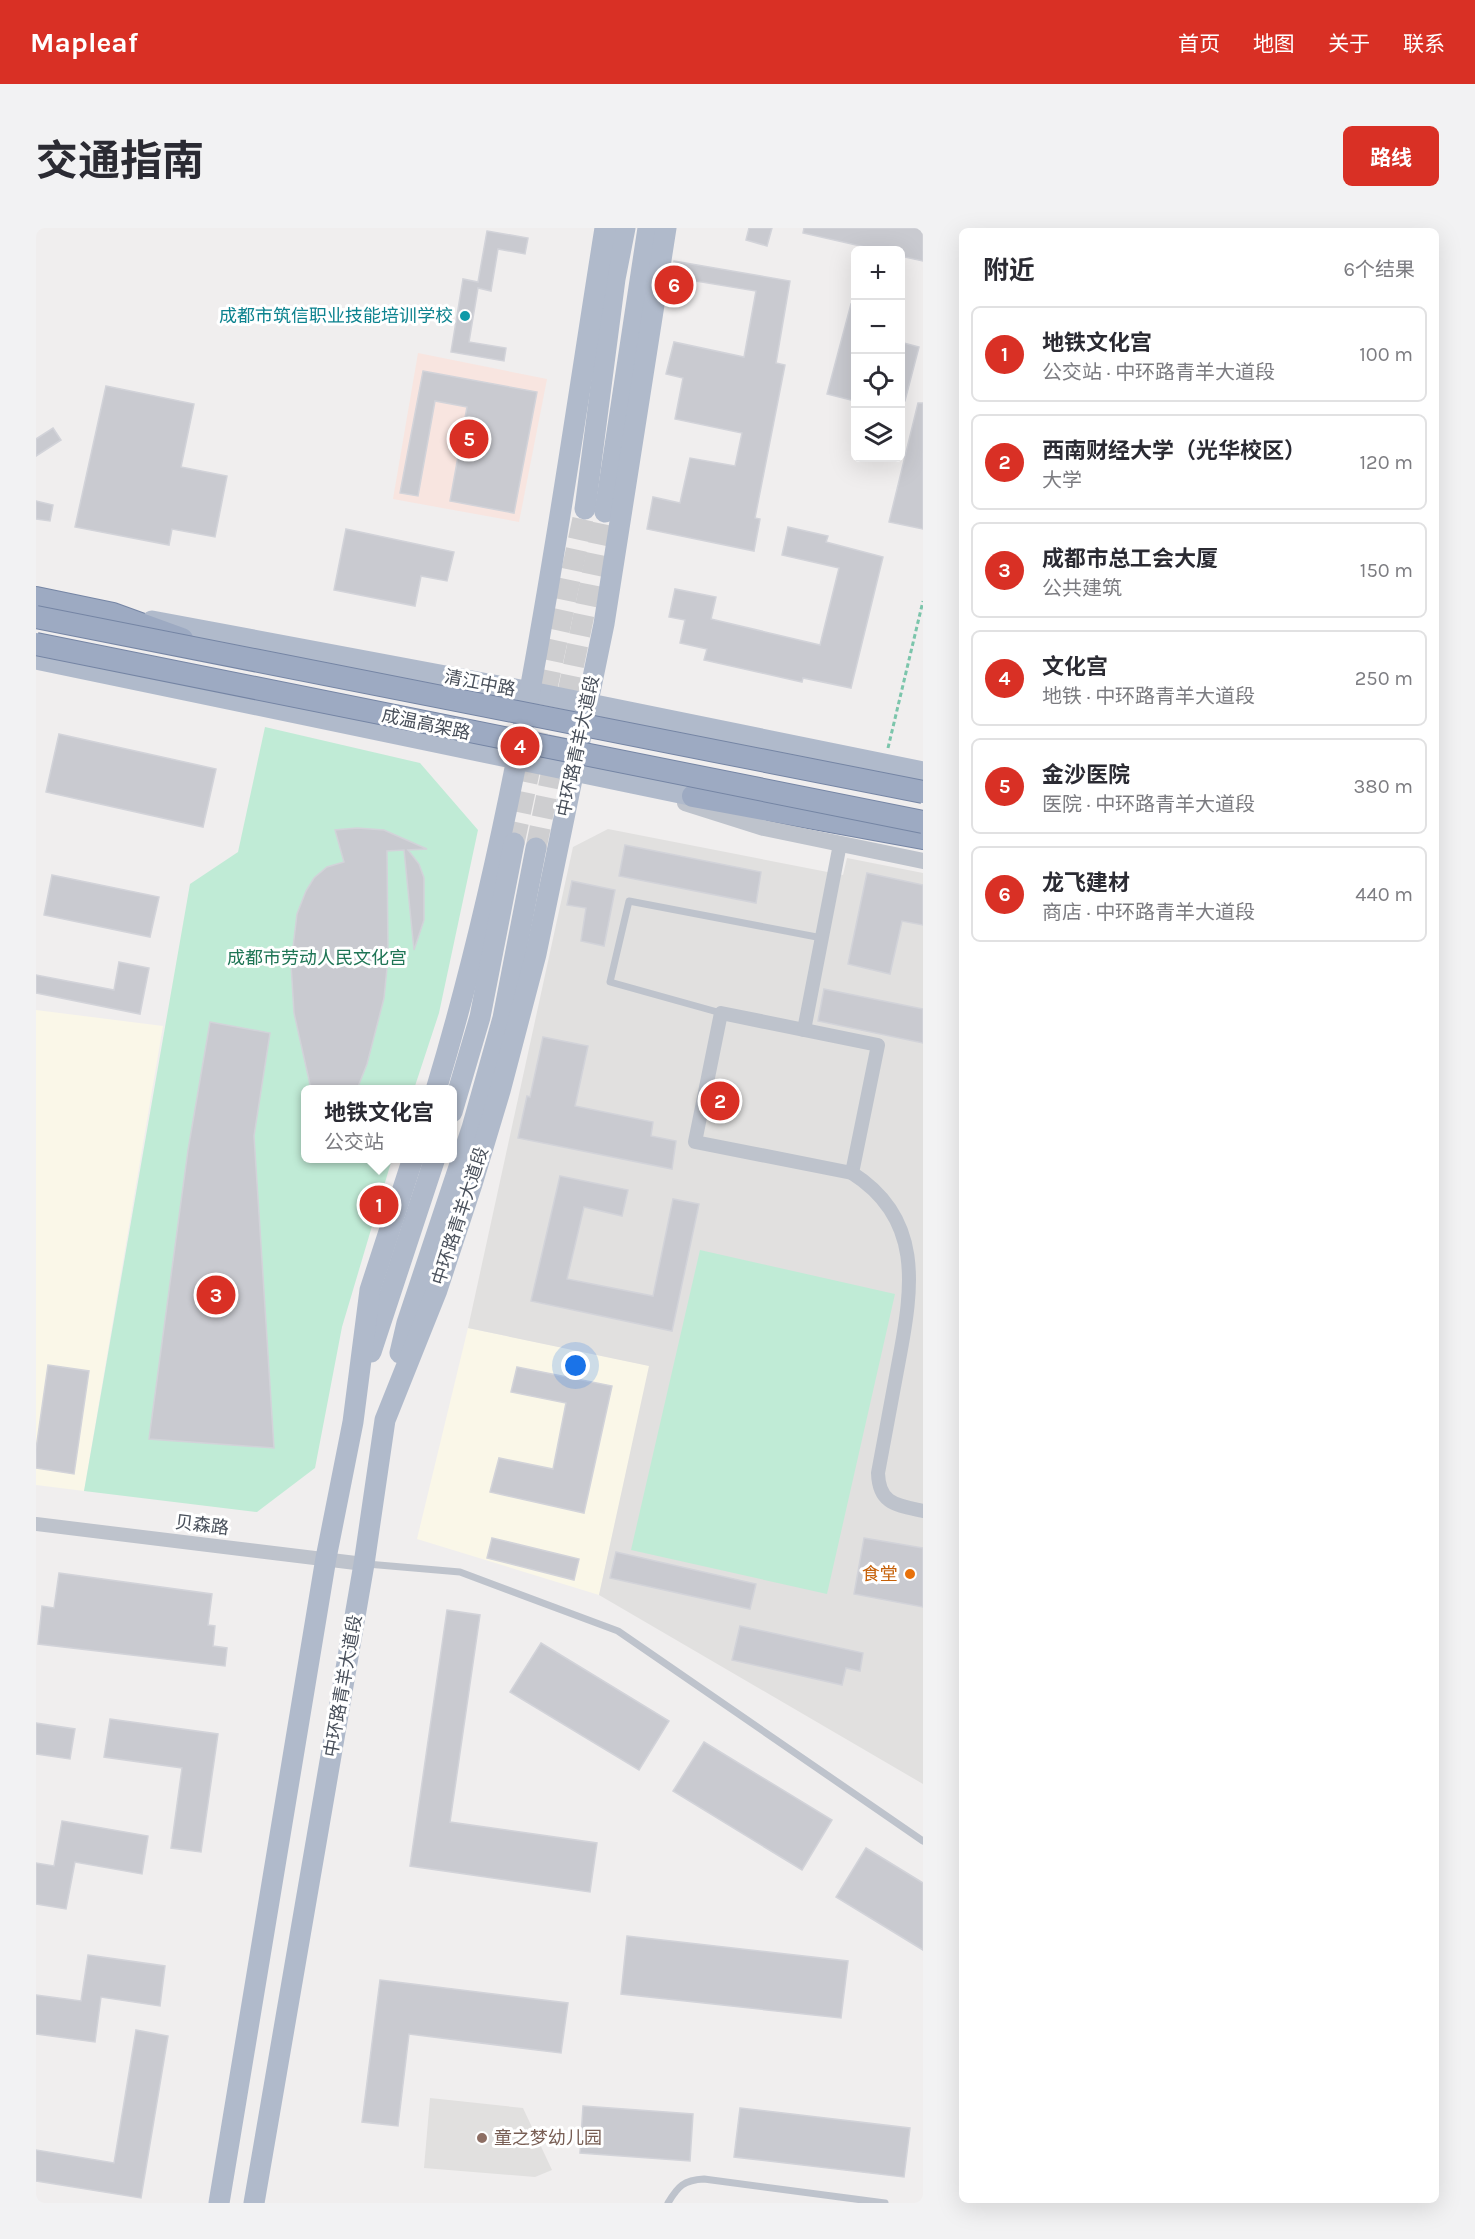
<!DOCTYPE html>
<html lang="zh">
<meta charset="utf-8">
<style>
:root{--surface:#fff;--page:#f2f2f3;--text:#2b2b33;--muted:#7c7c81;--line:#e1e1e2;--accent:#d93025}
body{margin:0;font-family:Karla,"Noto Sans SC",sans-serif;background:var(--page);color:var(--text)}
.controls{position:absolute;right:18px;top:18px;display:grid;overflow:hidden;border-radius:9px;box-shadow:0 6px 24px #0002}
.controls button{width:54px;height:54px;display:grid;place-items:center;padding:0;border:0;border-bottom:2px solid var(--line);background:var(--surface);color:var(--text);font:30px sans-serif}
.you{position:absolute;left:540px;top:1138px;width:21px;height:21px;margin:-15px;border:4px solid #fff;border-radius:50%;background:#1a73e8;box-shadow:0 0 0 9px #1a73e833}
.badge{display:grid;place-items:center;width:39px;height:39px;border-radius:50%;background:var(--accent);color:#fff;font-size:20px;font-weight:700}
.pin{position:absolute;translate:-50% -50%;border:3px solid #fff;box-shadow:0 2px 6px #0006}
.popup{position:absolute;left:265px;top:857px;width:156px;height:78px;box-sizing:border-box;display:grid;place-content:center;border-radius:9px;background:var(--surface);filter:drop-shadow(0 2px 4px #0005);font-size:20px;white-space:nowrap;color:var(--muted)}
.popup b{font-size:22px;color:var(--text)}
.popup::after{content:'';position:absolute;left:50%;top:100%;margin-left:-12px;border:12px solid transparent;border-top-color:var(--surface)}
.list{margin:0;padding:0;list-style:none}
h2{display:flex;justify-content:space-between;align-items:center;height:78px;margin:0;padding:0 24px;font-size:26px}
h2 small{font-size:20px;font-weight:400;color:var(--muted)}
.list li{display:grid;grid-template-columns:39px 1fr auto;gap:18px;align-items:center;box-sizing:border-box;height:96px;margin:0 12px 12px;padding:0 12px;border:2px solid var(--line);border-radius:9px}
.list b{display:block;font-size:22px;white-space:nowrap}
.list p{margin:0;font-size:20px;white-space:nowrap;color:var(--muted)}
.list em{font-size:20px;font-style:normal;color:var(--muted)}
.icon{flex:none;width:33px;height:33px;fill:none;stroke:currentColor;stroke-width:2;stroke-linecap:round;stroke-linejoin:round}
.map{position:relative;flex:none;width:887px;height:1975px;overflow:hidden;border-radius:9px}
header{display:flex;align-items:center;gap:36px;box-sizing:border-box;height:84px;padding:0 30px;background:var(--accent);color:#fff}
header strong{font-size:28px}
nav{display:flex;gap:33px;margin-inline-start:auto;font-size:21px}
.intro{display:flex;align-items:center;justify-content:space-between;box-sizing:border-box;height:144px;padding:0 36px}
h1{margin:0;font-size:42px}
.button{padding:15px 27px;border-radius:9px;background:var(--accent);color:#fff;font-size:21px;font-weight:700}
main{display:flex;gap:36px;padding:0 36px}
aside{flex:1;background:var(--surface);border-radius:9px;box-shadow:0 6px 24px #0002}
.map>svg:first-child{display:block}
.commercial{fill:#faf7e8}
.education{fill:#e1e0df}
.medical{fill:#f8e5e0}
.green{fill:#c0ebd6}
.building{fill:#c9cad0;stroke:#d2d3d9;stroke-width:1.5}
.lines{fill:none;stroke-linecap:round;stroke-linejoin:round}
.primary-tunnel{stroke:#ceced0;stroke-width:21;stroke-dasharray:21 10;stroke-linecap:butt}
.trunk-casing{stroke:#7585a4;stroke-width:24}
.path{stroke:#7bc5ab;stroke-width:3;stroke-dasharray:4.5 3;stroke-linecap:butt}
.service{stroke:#bec3cc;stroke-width:7}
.minor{stroke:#bec3cc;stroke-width:14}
.tertiary{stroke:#bec3cc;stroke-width:16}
.primary{stroke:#b0bacb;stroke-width:21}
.trunk{stroke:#9daac2;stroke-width:22}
.trunk-bridge-casing{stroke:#7585a4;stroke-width:24;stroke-linecap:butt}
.trunk-bridge{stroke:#9daac2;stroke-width:22}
.culture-dot{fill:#0f9aa8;stroke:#fff;stroke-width:2}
.food-dot{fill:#e8710a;stroke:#fff;stroke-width:2}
.education-dot{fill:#8d6e63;stroke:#fff;stroke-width:2}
.labels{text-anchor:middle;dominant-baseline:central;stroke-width:6;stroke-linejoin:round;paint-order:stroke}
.culture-label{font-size:18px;fill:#0d838f;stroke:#fff;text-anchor:end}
.street-label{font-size:18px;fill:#484f5a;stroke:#fff}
.park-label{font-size:18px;fill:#1f7555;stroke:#fff}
.food-label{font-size:18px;fill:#c56008;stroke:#fff;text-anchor:end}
.education-label{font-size:18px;fill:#785e54;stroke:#fff;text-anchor:start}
</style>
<header>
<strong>Mapleaf</strong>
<nav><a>首页</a><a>地图</a><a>关于</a><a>联系</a></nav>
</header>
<div class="intro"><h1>交通指南</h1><a class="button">路线</a></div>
<main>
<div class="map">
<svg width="887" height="1975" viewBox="0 0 887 1975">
<rect width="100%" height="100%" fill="#f0eeee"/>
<g class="commercial">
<path d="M0,782l127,16 -79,465 -48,-6z"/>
<path d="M432,1100l182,38 -51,229 -182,-56z"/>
</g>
<g class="education">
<path d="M572,601l235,46 4,-17 76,15v911l-324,-189 50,-229 -181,-38 105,-481z"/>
<path d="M394,1870l93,10 29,62 -17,7 -111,-9z"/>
</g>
<path class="medical" d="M382,125l129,26 -28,143 -126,-23z"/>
<g class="green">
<path d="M229,499l155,36 58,67 -39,183 -25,76 -108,1v68l86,1 -50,168 -27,141 -58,44 -173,-21 106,-607 48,-32z"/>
<path d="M664,1022l195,44 -68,300 -196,-44z"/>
</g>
<g class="building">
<path d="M713,0h23l-5,18 -21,-6z"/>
<path d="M768,0h119v33l-23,-5v-6h-22l-75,-17z"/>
<path d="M451,3l41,7 -3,16 -27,-5 -7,42 -13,-3 -9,54 37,6 -2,13 -53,-9 12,-73 15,3z"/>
<path d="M638,33l116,20 -14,82 9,2 -30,153 5,1 -6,32 -107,-22 6,-32 27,6 10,-45 45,8 7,-33 -67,-14 8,-41 -17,-4 8,-32 70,15 12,-66 -85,-14z"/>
<path d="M815,76l4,1v96l-28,-7z"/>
<path d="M864,114l19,5 -14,54 -5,-1z"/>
<path d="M387,143l114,21 -23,121 -64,-12 17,-94 -32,-6 -17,95 -18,-3z"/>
<path d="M70,158l88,18 -13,63 46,9 -12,61 -43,-8 -3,16 -94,-18z"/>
<path d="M882,175h5v126l-34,-7z"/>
<path d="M17,200l8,12 -25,16v-17z"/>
<path d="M0,273l17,4 -3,16 -14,-2z"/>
<path d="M752,299l40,9 -2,6 57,15 -32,131 -48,-10 -1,4 -98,-22 3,-11 -27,-6 5,-23 -16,-3 6,-28 41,8 -5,22 109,26 19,-77 -57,-13z"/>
<path d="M310,301l108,23 -7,29 -26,-5 -6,30 -81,-16z"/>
<path d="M23,506l157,35 -13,58 -157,-35z"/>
<path d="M321,600l27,2 43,19 -19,1 11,14 5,14v42l-10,30 -10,-100 -17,1 1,107 -4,40 -17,66 -10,25h-46l-17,-76 -3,-49 6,-50 9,-23 8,-13 13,-11 17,-5 -9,-32z"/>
<path d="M589,617l136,27 -5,31 -137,-27z"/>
<path d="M831,645l56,12v40l-21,-4 -12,53 -42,-10z"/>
<path d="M16,647l107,22 -9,40 -106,-22z"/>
<path d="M536,653l43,9 -11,56 -23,-5 5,-33 -19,-3z"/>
<path d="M83,734l30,6 -9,46 -104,-21v-18l78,15z"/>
<path d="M788,761l99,20v34l-105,-22z"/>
<path d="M174,794l60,11 -16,103 20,312 -125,-9 39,-289z"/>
<path d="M507,809l45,9 -13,60 78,16 -2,14 25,5 -4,28 -154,-31 9,-42 3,1z"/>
<path d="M524,948l68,14 -6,26 -38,-9 -17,72 86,17 20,-97 26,5 -27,127 -141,-30z"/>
<path d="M12,1137l41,6 -15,103 -38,-6v-19z"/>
<path d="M481,1139l95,19 -28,127 -94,-21 9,-34 54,11 13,-66 -55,-11z"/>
<path d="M456,1310l87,21 -5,21 -87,-22z"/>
<path d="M828,1310l59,10v59l-69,-13z"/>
<path d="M580,1324l140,32 -6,25 -140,-31z"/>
<path d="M23,1345l153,21 -4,31 7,1 -2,20 14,2 -2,18 -187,-22 4,-38 12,2z"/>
<path d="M411,1382l33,5 -30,207 147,21 -7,49 -180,-26z"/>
<path d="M704,1398l123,27 -3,18 -14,-3 -4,17 -110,-25z"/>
<path d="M505,1415l128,78 -30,49 -129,-78z"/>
<path d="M74,1491l108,15 -17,118 -30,-4 11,-80 -78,-11z"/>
<path d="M0,1495l39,6 -5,30 -34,-5z"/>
<path d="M668,1514l128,78 -30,50 -129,-79z"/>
<path d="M26,1593l86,15 -6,38 -67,-12 -9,47 -30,-5v-41l18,3z"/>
<path d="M830,1620l57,35v67l-87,-53z"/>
<path d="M591,1708l221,25 -7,57 -220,-24z"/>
<path d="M52,1727l77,11 -5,40 -59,-9 -6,45 -59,-8v-39l45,6z"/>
<path d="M344,1752l188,23 -7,50 -152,-19 -11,92 -36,-4z"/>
<path d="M100,1802l32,6 -27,162 -105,-17v-31l78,13z"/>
<path d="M547,1878l110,8 -3,47 -110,-8z"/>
<path d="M704,1880l170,20 -6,49 -170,-20z"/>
</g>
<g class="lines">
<g class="primary-tunnel">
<path d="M478,615l71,-334"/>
<path d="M500,620l69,-336"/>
</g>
<defs>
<g id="trunk">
<path d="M0,370l77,16 69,25"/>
<path d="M657,568l230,42"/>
</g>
</defs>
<use href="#trunk" class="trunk-casing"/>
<path class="path" d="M852,520l35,-147"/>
<g class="service">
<path d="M685,785l-111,-31 19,-81 193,37"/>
<path d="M331,1336l93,8 158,59 305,210"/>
<path d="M632,1975c10,-17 16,-23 36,-24l181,24"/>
</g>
<g class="minor">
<path d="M685,785l157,32 -26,128 -157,-31z"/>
<path d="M768,802l36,-186"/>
<path d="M816,945c71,45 61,113 47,187 -7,38 -14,75 -21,113 1,31 18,32 45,38"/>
<path d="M0,1296l328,40"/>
</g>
<path class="tertiary" d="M649,575l79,25 159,33"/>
<g class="primary">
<path d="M549,281l30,-230 10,-51"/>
<path d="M569,284l43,-284"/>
<path d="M116,393l379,71 392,80"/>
<path d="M0,431l673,140"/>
<path d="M400,862c85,-281 123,-573 169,-862"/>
<path d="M416,884l28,-95 34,-174"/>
<path d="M335,1124l64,-194"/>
<path d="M364,1125l7,-30 65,-195 31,-110 33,-170"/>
<path d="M183,1975l107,-645 27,-136 17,-132 43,-132"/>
<path d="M218,1975l110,-639 21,-144 52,-130 35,-106 28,-93 36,-137 68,-330 62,-396"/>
</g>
<use href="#trunk" class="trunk"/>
<defs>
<g id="trunk-bridge">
<path d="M0,389l887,175"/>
<path d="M0,416l887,178"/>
</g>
</defs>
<use href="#trunk-bridge" class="trunk-bridge-casing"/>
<use href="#trunk-bridge" class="trunk-bridge"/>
</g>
<circle class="culture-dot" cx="429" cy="88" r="6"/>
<circle class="food-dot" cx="874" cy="1346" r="6"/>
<circle class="education-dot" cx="446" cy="1910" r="6"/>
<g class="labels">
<g class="culture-label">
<text x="417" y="88">成都市筑信职业技能培训学校</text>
</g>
<g class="street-label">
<text transform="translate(444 455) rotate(11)">清江中路</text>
<text transform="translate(390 496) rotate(12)">成温高架路</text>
<text transform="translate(542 518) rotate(-78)">中环路青羊大道段</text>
<text transform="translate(424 988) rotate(-72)">中环路青羊大道段</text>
<text transform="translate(166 1297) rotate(7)">贝森路</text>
<text transform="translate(307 1458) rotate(-80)">中环路青羊大道段</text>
</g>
<g class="park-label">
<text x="281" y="730">成都市劳动人民文化宫</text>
</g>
<g class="food-label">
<text x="862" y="1346">食堂</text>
</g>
<g class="education-label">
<text x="458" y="1910">童之梦幼儿园</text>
</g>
</g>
</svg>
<div class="controls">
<button>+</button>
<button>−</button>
<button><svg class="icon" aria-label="locate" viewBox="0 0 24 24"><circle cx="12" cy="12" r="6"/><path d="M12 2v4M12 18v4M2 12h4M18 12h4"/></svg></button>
<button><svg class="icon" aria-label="layers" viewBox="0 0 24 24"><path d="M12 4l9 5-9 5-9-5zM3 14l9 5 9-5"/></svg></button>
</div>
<div class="you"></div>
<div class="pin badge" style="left:343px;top:977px">1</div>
<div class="popup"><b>地铁文化宫</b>公交站</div>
<div class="pin badge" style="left:684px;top:873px">2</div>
<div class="pin badge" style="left:180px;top:1067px">3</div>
<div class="pin badge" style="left:484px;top:518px">4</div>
<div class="pin badge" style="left:433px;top:211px">5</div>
<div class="pin badge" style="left:638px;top:57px">6</div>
</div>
<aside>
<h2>附近<small>6个结果</small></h2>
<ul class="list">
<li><span class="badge">1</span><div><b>地铁文化宫</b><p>公交站 · 中环路青羊大道段</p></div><em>100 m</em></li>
<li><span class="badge">2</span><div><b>西南财经大学（光华校区）</b><p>大学</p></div><em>120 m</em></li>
<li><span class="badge">3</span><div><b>成都市总工会大厦</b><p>公共建筑</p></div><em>150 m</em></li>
<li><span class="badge">4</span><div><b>文化宫</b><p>地铁 · 中环路青羊大道段</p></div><em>250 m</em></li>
<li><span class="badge">5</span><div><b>金沙医院</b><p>医院 · 中环路青羊大道段</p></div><em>380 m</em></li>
<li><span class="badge">6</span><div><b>龙飞建材</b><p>商店 · 中环路青羊大道段</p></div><em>440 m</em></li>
</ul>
</aside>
</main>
